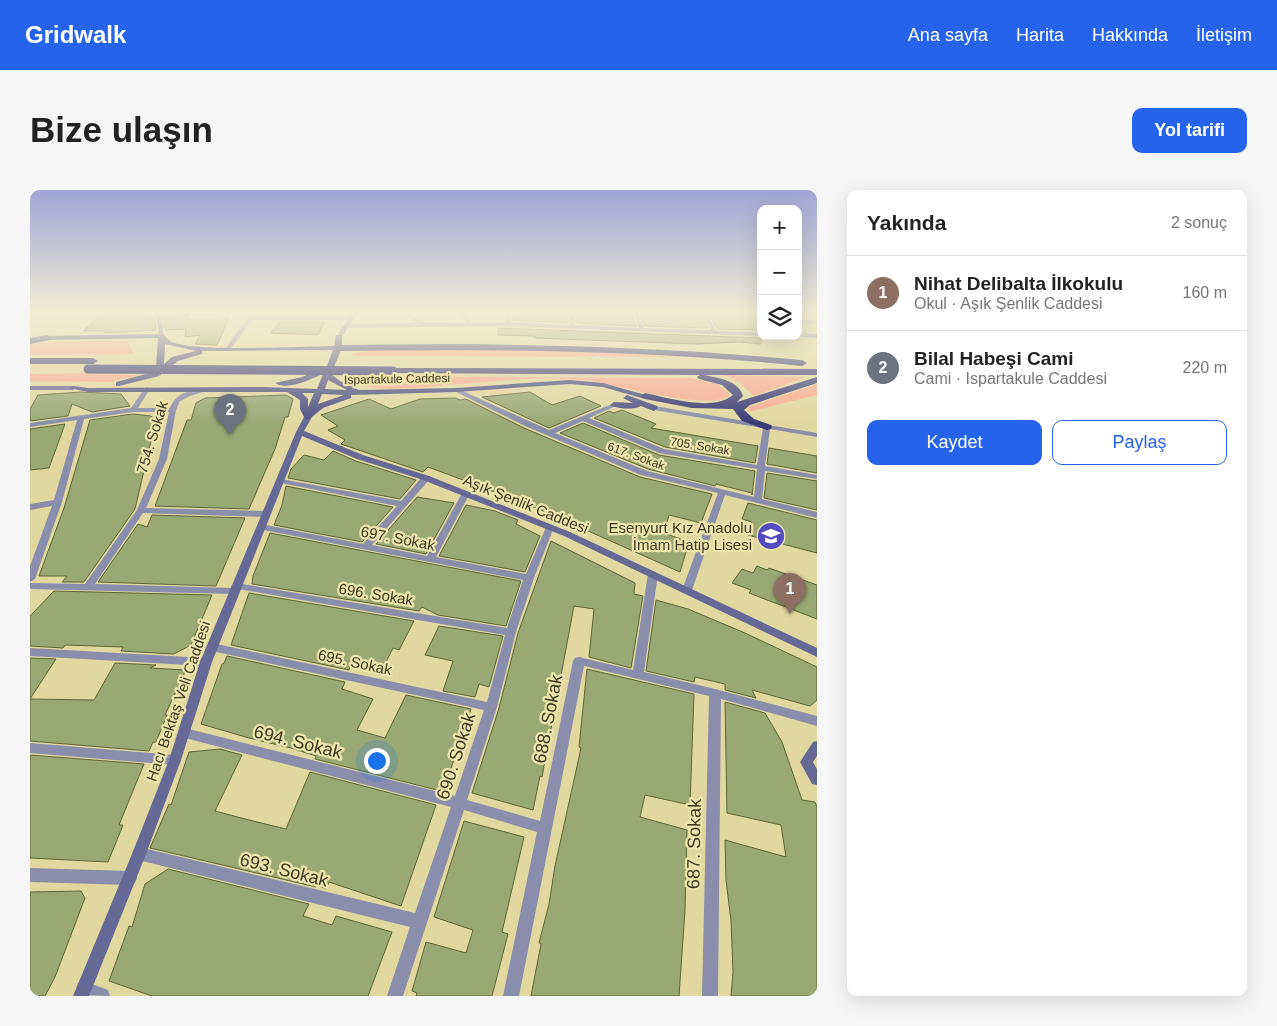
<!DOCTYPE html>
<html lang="tr">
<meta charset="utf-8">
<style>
:root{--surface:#fff;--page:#f6f6f6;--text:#222;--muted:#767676;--line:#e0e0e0;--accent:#2563eb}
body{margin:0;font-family:Helvetica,sans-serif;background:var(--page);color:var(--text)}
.controls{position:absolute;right:15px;top:15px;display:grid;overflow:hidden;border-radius:10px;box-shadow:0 5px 20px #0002}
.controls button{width:45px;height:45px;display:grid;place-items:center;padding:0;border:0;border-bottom:1px solid var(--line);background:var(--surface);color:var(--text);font:25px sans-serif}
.you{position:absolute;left:346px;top:570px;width:18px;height:18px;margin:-12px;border:4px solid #fff;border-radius:50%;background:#1a73e8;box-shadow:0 0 0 8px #1a73e833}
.badge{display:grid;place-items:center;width:32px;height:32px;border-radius:50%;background:var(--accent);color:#fff;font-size:16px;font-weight:700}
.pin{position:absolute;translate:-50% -41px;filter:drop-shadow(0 1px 2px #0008)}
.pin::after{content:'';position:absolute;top:26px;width:18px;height:15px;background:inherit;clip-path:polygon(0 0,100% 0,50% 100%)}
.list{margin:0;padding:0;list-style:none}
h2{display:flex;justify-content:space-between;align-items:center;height:65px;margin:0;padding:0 20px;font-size:21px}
h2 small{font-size:16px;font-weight:400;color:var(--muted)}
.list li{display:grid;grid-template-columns:32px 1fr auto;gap:15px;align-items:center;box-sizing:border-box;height:75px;padding:0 20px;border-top:1px solid var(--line)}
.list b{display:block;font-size:19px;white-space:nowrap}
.list p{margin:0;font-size:16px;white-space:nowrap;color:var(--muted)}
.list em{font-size:16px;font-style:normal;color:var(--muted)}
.actions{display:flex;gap:10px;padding:15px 20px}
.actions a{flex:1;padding:11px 0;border:1px solid var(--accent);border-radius:10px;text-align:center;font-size:18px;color:var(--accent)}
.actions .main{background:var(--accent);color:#fff}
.icon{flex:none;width:28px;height:28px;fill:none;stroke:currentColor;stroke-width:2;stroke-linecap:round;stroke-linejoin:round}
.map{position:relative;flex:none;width:787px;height:806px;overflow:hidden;border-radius:10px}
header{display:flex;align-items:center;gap:30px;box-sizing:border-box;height:70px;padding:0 25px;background:var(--accent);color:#fff}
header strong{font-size:24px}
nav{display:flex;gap:28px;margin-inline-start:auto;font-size:18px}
.intro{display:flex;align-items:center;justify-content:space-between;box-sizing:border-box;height:120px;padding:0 30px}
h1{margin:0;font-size:35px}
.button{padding:12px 22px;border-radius:10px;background:var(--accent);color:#fff;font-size:18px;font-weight:700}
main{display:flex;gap:30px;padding:0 30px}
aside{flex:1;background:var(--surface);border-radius:10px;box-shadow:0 5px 20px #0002}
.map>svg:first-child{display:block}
.green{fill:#f8ac91}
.building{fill:#9aa874;stroke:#5a6634}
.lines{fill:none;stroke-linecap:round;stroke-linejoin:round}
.street{fill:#8a8dab;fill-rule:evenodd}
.secondary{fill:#666995;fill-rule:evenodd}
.primary{fill:#4d4f84;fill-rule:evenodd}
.highway{fill:#383975;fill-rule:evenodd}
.highway-bridge{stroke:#383975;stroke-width:9}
.labels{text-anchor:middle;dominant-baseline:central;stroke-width:4.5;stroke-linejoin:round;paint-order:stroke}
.far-street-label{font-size:12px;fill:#3c3821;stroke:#eee5ad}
.street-label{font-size:15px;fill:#3c3821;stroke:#eee5ad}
.poi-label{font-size:15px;fill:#3c3821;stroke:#eee5ad;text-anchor:end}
.near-street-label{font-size:18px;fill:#3c3821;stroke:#eee5ad}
</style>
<header>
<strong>Gridwalk</strong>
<nav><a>Ana sayfa</a><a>Harita</a><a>Hakkında</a><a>İletişim</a></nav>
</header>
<div class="intro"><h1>Bize ulaşın</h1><a class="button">Yol tarifi</a></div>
<main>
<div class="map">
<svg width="787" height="806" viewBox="0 0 787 806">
<rect width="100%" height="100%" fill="#e1d8a0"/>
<g class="green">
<path d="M50,151h47l7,13 -104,1v-11z"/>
<path d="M340,160h188l135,7 -337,-1 -4,-2z"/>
<path d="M66,183l43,2 -29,7 -80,-1v-7z"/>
<path d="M694,185l82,2 -52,19 -15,-14z"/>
<path d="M323,186l338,2 26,6 11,8 1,4c-23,16 -119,-14 -149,-16 -48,-5 -96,3 -144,6 -27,2 -57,7 -82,-4z"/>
<path d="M787,194v11l-69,17 1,-5z"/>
</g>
<g class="building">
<path d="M248,122h53l-1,2h-52z"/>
<path d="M483,122h53l2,11 -56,-3z"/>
<path d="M545,122h56l5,14 -59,-3z"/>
<path d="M610,122h58l10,16 -63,-2z"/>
<path d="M677,122h54v18l-43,-1z"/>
<path d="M157,123l1,7 41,-2 -12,27 -22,-1 5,-9 -15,2 1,-8 -21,1 -2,-13 19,-1z"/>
<path d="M71,124h44l-3,3 12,-1 2,14 -51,3v-2h-22z"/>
<path d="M249,132h46l-7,13 -47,-2z"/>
<path d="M468,138l263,10v6l-21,-2 -44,2 -161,-6 -1,-2 -36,-1z"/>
<path d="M51,202l40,2 9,12 -38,6 -20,-8 -4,12 -38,5v-12l8,-14z"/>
<path d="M500,202l22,13 28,-9 21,10 -52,22 -67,-31z"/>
<path d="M256,205l7,4 -5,18h-3l-10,32 -26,60 -94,-3 32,-86h4l5,-17 9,-5z"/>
<path d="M425,208l5,2 6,-1 58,29 116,49 72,17 -11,29 -32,-8 -5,18 25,9 -9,30 -141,-63 -92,-35 -19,-7 -5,5 -82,-28 4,-4 -17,-10 10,-4 -17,-11 48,-16 22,10 29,-10z"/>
<path d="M592,220l34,14 -5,4 107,18 -3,17 -90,-16 -71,-29 15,-7 5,2z"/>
<path d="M103,224l18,2 5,4 -21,89 -51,73h-22l5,-6h-28l25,-68 26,-88z"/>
<path d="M553,233l76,32 96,16 -3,24v-2l-36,-9 -1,2 -67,-17 -88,-36z"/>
<path d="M35,234l-16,44 -19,2v-41z"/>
<path d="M739,258l48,8v17l-50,-9z"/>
<path d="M303,261l23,10 60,19 -16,19 -112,-21 3,-9 13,-14 20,5z"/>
<path d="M737,283l50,8v29l-53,-12z"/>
<path d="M256,296l107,21 -31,35 -88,-17 8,-20z"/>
<path d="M387,307l37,6 -28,51 -50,-10z"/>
<path d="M718,313l69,17v33l-69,-18 4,-13 -10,-3z"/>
<path d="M436,315l29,6 23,9 -2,4 24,12 -15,36 -86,-16z"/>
<path d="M122,325l93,3 -29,68 -118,-4 40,-58 9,3z"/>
<path d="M240,343l251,48 -15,45 -68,-11 -16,-8 -3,4 -167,-27 1,-8z"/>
<path d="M521,351l84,42 -1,11 9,2 -12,72 -42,-11 5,-48 -20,-3 -32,171 -2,-1 -7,34 -61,-17 27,-85 19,-75z"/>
<path d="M727,376l10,4 2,-2 48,17v34l-68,-26 2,-3 -19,-7 10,-14 11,4z"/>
<path d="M24,401l158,4 -21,50 -17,9 -53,-3 2,-4 -58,-2 -2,3 -33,-2v-30z"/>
<path d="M219,403l165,28 -15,29 -6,-2 -12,24 -30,-8 -2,6 -118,-25z"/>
<path d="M626,410l32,9 57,24 72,34v33l-7,6 -58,-16 4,8 -31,-8v-6l-30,-7 -1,5 -48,-11z"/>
<path d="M409,436l64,10 -14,51 -10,-3 -4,13 -32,-6 10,-30 -28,-6z"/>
<path d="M197,466l118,26 -3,7 31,10 -16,31 28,8 21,-43 65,14 -27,80 -3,2 -126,-32 1,-3 -25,-8 -42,-10 -48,-14 21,-60 2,-1z"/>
<path d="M0,468l26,1 -26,40 64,1 21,-37 41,2 -6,3 36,2 -21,45h2l-11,27h-3l-4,9 -119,-10z"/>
<path d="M557,479l107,25 -4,111 -45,-10 -5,22 47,13 -2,80 -6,86h-148l10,-52 -2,-1 10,-39 6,-38 26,-118 -2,-1z"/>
<path d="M695,512l40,11 17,29 20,58 13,2 2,5v189h-86l2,-24 -2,-51 -5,-41 -1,-40 61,17 -5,-32 -54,-12z"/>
<path d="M190,559l22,6 -27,56 34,9 37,9 24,-57 126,33 -35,101 -72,-24 -3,7 -9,-4 -1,2 -166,-39 19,-44 2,1 18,-53z"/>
<path d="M0,565l114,9 -25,61h4l-15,37 -78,-4z"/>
<path d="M434,631l60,16 -22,95 6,2 -16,62h-76l1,-3 -5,-2 14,-49 40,11 7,-23 -39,-13z"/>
<path d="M138,679l141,35 -6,12 29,9 4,-9 56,16 -24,64h-216l-43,-15 20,-55 3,1 13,-43z"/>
<path d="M51,701l4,7 -30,79 -10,19h-15v-104z"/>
</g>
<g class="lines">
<g class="street">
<path d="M128,122h27l-3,2 -26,1 -1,-1z"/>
<path d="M222,122l5,1 -3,3h96l3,2 -3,2h-98l-23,31h-4v-2z"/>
<path d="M370,122h5l20,11h41l-6,-11h4l7,11 34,-1 1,-10h5l-1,10 60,3 -2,-13h5l2,13 64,3 -6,-16h5l6,16 67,2 -11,-18h5l12,19 44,1v4l-254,-10 -161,2 -3,-2 3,-2 72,-1z"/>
<rect x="768" y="130" width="19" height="4"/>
<path d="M768,143l19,1v4l-21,-2h2z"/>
<path d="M117,197l3,2 -12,19h32c7,-17 21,-17 37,-20l3,2 -20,6 -10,5 -4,9 -9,49 -21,49 121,3 4,3 -4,3 -124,-4 -48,71 137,4 -1,-2 2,-2 3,-1 271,45 16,-48 -265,-51 -1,-2 1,-2 3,-1 102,20 34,-38 -116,-23 -4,-2 4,-2 120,22 22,-25h6v4l-57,65 55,11 34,-61 4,-3 4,3 -33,62 90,17 20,-47 4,-3 3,1 1,2 -20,51 -18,54 -19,75 -30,93 73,21 33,-160 2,-3 4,-1 54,13 15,-96 5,-3 5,3 -14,98 71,17 102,27v10l-96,-27 -3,297h-16l7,-300 -125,-30 -65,330h-16l34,-164 -73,-22 -61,186h-16l23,-69 -276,-68 -2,-5 2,-5 5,-2 276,66 36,-106 -266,-69 -4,-2 -2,-3 2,-3 4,-2 270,68 29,-86 -272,-59 -4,-1 -1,-3 1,-3 4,-1 275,59 18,-67 -267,-46v4l-4,1 -204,-5v-6l55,1 52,-74 22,-51 10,-47h-36l-49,7 -22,83 -27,77 -5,3v-16l22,-60 -22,4v-6l24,-4 23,-80 -47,7v-4l101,-15 14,-20z"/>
<path d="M426,198l93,42 63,-26h4v2l-27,12 75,31 93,16 6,-37 -109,-18 -3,-2 3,-2 163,27v4l-47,-8 -5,37 52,9v4l-52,-8 -3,28 55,13v6l-92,-23 -33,95 -5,3 -4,-1 -1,-2 36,-97 -77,-18 -116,-49 -71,-35v-2zM553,231l76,32 98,16 -3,28 -107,-26 -92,-38z"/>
<path d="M0,458l176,10 4,1 2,3 -2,3 -4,1 -176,-10z"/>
<path d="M0,553l145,12 5,1 1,4 -1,4 -5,1 -145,-12z"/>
<path d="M0,678l100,3 5,2 2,5 -2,5 -5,2 -100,-3z"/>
<path d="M54,791l24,9 2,6 -32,-1 -2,-6 2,-6z"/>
</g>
<g class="secondary">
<path d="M126,122h5l3,25 -5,-1z"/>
<path d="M323,122h5l-17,26h-4l-1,-1z"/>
<path d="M0,196h43l3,2 -3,2h-43z"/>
<path d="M278,225l4,2 -8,14 59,24 66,21 141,56 247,116v9l-253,-121 -141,-56 -66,-21 -55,-23 -90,226 -31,98 -35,94 -57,142h-16l59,-142 37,-94 31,-98 96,-230 8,-15z"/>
<path d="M787,551v15l-4,6 4,7v16l-5,-1 -12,-22 13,-20z"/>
</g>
<g class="primary">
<path d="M132,144c4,2 5,5 8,7 20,12 135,5 164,5l2,-11h6v13l-11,26 9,7 19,9 97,-2 114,-8 33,3 46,13 -4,3 -42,-12 -33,-3 -114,8 -105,3v3l-28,10 -15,12 -3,-1 -5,-10v-9l-13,-8h-199l-19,-4 4,-2 15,2 175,-1 54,2 6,-15c-12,5 -36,17 -48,9l27,-6 25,-11 6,-16 -131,1v3l-24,7 -19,15 -40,10h-3v-4l37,-10 3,-6 2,-28 -111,2 -4,-2 4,-2zM135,154l31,7 -24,6 -8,7zM298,190l19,10 -22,-1zM272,203h12l-6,14v-8zM292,204l22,1 -26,9z"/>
<path d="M597,205l30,11 1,2 -4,3 -13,-5c-7,4 -24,3 -31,-1l4,-3 19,1 -10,-5z"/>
</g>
<g class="highway">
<path d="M17,145l4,3 -1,2 -20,4v-6z"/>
<path d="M424,154c116,1 232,5 348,16l5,3 -5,3c-155,-16 -309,-17 -464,-15l-4,-3 4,-3z"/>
<path d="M0,168h63l5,3 -5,3h-63z"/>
<path d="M363,178l424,1v6h-113c13,3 35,5 39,21l-6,6 80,-25v6l-67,22 -6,5 10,9 17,6 1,2 -1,2 -4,1 -25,-9 -9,-12 -41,-1 -47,-9 -5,-3 5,-3c24,5 68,19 88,2l-11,-10 -23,-6 -2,-2 3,-2 -310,-2v-4z"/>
</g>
<path class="highway-bridge" d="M58,179l305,2"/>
</g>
<linearGradient id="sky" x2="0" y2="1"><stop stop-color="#9fa5d6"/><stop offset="0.52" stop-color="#f2edd4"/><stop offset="1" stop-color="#f2edd4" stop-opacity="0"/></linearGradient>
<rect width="787" height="235" fill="url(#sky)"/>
<defs>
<symbol id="school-disc" viewBox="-11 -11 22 22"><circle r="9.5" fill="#524bc2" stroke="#eee5ad"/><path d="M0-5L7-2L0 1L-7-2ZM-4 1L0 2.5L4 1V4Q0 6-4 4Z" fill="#fff"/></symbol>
</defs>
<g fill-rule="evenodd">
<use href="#school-disc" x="725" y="330" width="32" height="32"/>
</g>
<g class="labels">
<g class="far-street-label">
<text transform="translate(367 189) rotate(-1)">Ispartakule Caddesi</text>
<text transform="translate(670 256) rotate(9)">705. Sokak</text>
<text transform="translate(606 266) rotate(20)">617. Sokak</text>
</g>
<g class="street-label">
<text transform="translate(122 247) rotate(-73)">754. Sokak</text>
<text transform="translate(496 314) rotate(22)">Aşık Şenlik Caddesi</text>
<text transform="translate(368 348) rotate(11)">697. Sokak</text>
<text transform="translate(346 404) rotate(9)">696. Sokak</text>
<text transform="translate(325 472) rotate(12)">695. Sokak</text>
<text transform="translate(148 511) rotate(-71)">Hacı Bektaş Veli Caddesi</text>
</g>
<g class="poi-label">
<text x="722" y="337">Esenyurt Kız Anadolu<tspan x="722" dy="17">İmam Hatip Lisesi</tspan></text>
</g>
<g class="near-street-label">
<text transform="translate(518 529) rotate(-79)">688. Sokak</text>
<text transform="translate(268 552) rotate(14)">694. Sokak</text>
<text transform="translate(426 566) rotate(-72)">690. Sokak</text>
<text transform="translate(664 654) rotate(-89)">687. Sokak</text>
<text transform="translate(254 680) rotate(14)">693. Sokak</text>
</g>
</g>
</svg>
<div class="controls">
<button>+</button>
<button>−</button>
<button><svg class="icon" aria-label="layers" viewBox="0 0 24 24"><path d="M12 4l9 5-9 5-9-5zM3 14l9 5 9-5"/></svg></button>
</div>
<div class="you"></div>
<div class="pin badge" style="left:760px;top:424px;background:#8d6e63">1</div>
<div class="pin badge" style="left:200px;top:245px;background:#6b7280">2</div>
</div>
<aside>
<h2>Yakında<small>2 sonuç</small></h2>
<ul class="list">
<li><span class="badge" style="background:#8d6e63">1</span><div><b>Nihat Delibalta İlkokulu</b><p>Okul · Aşık Şenlik Caddesi</p></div><em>160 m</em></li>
<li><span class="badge" style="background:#6b7280">2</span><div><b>Bilal Habeşi Cami</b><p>Cami · Ispartakule Caddesi</p></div><em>220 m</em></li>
</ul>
<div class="actions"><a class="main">Kaydet</a><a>Paylaş</a></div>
</aside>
</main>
